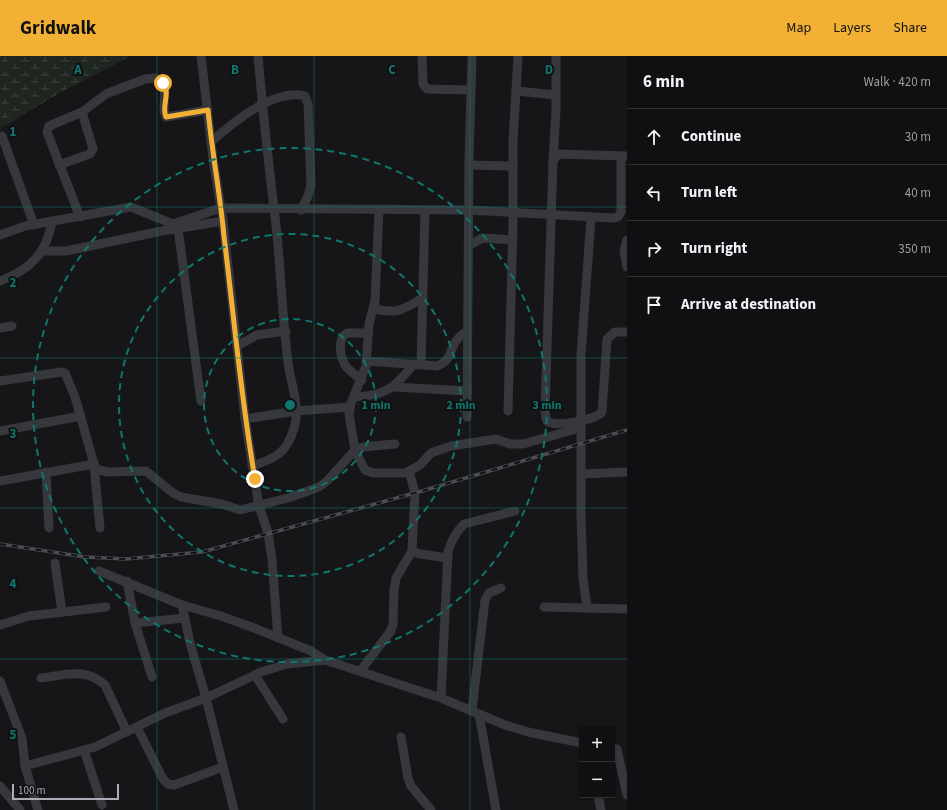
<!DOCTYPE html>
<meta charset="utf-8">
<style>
:root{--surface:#101012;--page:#1e1e20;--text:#f1f3f6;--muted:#9c9d9f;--line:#303032;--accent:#f2b134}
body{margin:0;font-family:"Source Sans 3",sans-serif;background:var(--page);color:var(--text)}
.controls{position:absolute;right:12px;bottom:12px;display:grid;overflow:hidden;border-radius:0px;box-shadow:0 1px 3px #0004}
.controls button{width:36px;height:36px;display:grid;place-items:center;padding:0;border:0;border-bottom:1px solid var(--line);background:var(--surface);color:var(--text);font:20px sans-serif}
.scale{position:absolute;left:12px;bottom:10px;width:107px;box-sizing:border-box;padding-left:4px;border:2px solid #a8adb8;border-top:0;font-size:11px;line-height:14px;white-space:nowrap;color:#a8adb8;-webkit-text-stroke:3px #111113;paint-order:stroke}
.stop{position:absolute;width:12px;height:12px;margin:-9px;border:3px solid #f2b134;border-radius:50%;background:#fff}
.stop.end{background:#f2b134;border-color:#fff;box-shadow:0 1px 4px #0008}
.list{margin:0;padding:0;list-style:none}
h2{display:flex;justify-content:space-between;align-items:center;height:52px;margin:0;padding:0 16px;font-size:17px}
h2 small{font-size:13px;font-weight:400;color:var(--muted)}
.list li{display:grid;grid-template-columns:26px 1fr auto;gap:12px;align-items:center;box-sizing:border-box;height:56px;padding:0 16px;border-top:1px solid var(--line)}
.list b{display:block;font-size:15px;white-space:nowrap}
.list em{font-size:13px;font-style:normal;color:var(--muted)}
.icon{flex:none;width:22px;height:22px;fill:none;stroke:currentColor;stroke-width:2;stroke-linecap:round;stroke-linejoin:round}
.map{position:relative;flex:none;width:627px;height:754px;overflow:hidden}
header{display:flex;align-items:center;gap:24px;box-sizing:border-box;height:56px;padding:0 20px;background:var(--accent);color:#111}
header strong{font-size:19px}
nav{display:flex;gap:22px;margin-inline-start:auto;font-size:14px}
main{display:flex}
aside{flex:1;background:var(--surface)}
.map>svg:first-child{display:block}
.wetland{fill:url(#wetland-marsh)}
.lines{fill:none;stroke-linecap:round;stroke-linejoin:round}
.minor{stroke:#37383d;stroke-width:9}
.rail-casing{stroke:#4a4c52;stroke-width:3.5}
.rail{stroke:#111113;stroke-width:2;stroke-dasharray:6;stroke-linecap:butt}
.route{stroke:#f2b134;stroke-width:5}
.grid{fill:none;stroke:#0f766e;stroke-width:1;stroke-opacity:0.55}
.ring{fill:none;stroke:#0f766e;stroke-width:2;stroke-dasharray:7 5}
.grid-label{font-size:13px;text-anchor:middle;font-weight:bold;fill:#0f766e;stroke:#111113;stroke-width:4;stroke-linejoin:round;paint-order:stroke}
.centre{fill:#0f766e;stroke:#111113;stroke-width:2}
.ring-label{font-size:12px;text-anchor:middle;font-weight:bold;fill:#0f766e;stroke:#111113;stroke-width:4;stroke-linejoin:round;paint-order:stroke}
</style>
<header>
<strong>Gridwalk</strong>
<nav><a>Map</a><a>Layers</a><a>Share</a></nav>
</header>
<main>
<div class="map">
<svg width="627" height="754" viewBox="0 0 627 754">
<defs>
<pattern id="wetland-marsh" width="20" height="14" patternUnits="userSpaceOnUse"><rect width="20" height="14" fill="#1e261f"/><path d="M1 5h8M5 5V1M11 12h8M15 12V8" fill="none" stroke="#3c433d"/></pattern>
</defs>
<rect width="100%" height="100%" fill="#161618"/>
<path class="wetland" d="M0,0h131l-70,36 -61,37z"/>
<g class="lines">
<g class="minor">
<path d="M201,0l12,103 10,62 22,198 14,87 9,27 4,26 6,79"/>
<path d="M422,0l1,28 4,5 44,1"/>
<path d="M516,35l40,4"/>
<path d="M2,80l32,89"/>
<path d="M211,86c21,-19 63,-54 94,-46l3,8 3,81 -3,11 -7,14"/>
<path d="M626,100l-68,-2 -5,7 -8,250c1,3 0,7 2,10 7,7 49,-1 55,-9l5,-73 8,-7h12"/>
<path d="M553,105l3,-51v-54"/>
<path d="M59,109l31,-11 3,-5 -11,-37"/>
<path d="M469,109l44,1"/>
<path d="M379,154l-4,91 -6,23 -3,42 -15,37 -2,11 6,36 10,20 8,3h33l14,-8 11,-12 20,-7 45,-7 14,5h13l57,-16"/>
<path d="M80,161l-33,-85 2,-6 33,-14 24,-18 39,-15 10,-1 10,8 -1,25 2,6 42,-7"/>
<path d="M178,172l23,173"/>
<path d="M0,179l25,-9 106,-19 42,17 48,-16 248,2 144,8 5,-1 3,-5v-56"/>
<path d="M627,184l-3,11 3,16"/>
<path d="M469,190l13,-8 31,2"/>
<path d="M43,195h23l96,-20 61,-10"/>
<path d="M0,225c31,-12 46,-27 52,-59"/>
<path d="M374,253c24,5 28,1 49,-11"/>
<path d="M0,272l12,-2"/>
<path d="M237,290l20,-11 29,-4"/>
<path d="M366,305l71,5c12,-4 12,-11 17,-22 3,-5 8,-10 13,-13"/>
<path d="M421,308l4,-154"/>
<path d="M362,324c-6,-5 -13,-9 -17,-15 -5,-9 -8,-26 2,-32h21"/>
<path d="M0,325l62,-9 3,1 10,24 19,67"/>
<path d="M394,331l74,4"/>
<path d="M355,341c31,-1 40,-10 59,-33"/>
<path d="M508,355l5,-186v-84l5,-85"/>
<path d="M467,361l2,-257 3,-104"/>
<path d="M245,363l51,-8 54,-4"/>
<path d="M0,375l81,-15"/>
<path d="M252,410c24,-8 35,-13 42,-38 7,-21 -4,-46 -6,-66 -6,-46 -7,-91 -12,-137 -7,-56 -13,-113 -18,-169"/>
<path d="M95,413l13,3 38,-1 27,22 8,4 41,7 18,6 48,-12 31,-11 8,-6 28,-31 8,-3 32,-3"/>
<path d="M46,416l3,56"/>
<path d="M582,418l45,-2"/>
<path d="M0,425l94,-17 6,64"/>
<path d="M412,495l8,3 28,4"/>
<path d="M55,507l7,49"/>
<path d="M99,515l83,34 39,11 33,12 57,23 14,9"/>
<path d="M127,525l8,42 17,54"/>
<path d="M182,549l8,38 16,55 28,112"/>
<path d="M544,551l83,2"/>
<path d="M587,552l-4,-30 -2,-63v-160l10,-137"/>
<path d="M135,567l50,-5"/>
<path d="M0,569l29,-9 77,-9"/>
<path d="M361,614l29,-38 3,-7 1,-35 2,-12 16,-27 3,-58 -6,-22"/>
<path d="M255,619l28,44"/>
<path d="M41,622c24,-3 44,-11 64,7l22,47"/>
<path d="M0,625l22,57 3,28 13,44"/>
<path d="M441,642l7,-146c3,-11 8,-20 16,-28l51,-13"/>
<path d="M472,654l13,-110 4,-7 12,-5"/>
<path d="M479,658l17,96"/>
<path d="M137,671l26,52 5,5 6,1 49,-18"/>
<path d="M401,681l7,41 3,8 20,24"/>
<path d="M617,693l10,46"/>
<path d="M84,694l18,55"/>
<path d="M25,710l70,-19 70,-34 41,-15 55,-26 26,-8 38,-4 116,38 64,27 23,7 54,11"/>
<path d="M0,730l20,24"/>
<path d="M598,739l3,15"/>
</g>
<defs>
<path id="rail" d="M0,488l85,13 41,2 76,-7 220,-61 205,-61"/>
</defs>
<use href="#rail" class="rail-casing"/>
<use href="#rail" class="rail"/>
</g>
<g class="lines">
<path class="route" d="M163,27c8,10 -2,24 3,34l42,-7c4,42 12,84 16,126 10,81 17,163 31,243"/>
</g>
<path class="grid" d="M157,0v754M314,0v754M470,0v754M0,151h627M0,302h627M0,452h627M0,603h627"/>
<g class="ring">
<circle cx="290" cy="349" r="86"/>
<circle cx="290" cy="349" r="171"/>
<circle cx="290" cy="349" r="257"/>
</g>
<g class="grid-label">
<text x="78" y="18">A</text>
<text x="235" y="18">B</text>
<text x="392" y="18">C</text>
<text x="549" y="18">D</text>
<text x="13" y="80">1</text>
<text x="13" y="231">2</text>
<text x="13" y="382">3</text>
<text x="13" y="532">4</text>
<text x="13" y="683">5</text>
</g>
<circle cx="290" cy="349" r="6" class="centre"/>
<g class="ring-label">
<text x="376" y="353">1 min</text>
<text x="461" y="353">2 min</text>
<text x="547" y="353">3 min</text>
</g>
</svg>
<div class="controls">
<button>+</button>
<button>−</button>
</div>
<div class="scale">100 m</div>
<div class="stop" style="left:163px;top:27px"></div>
<div class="stop end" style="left:255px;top:423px"></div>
</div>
<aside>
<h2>6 min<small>Walk · 420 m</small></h2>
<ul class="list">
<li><svg class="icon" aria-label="ahead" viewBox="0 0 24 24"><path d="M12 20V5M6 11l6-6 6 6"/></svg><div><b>Continue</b></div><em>30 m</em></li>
<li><svg class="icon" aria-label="left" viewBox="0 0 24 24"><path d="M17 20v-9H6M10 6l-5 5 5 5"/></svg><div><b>Turn left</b></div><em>40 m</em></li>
<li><svg class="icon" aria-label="right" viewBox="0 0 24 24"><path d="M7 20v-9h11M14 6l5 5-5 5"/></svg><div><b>Turn right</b></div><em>350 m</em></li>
<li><svg class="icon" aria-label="arrive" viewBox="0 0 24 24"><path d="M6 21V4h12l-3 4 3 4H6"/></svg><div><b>Arrive at destination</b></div></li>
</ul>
</aside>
</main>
